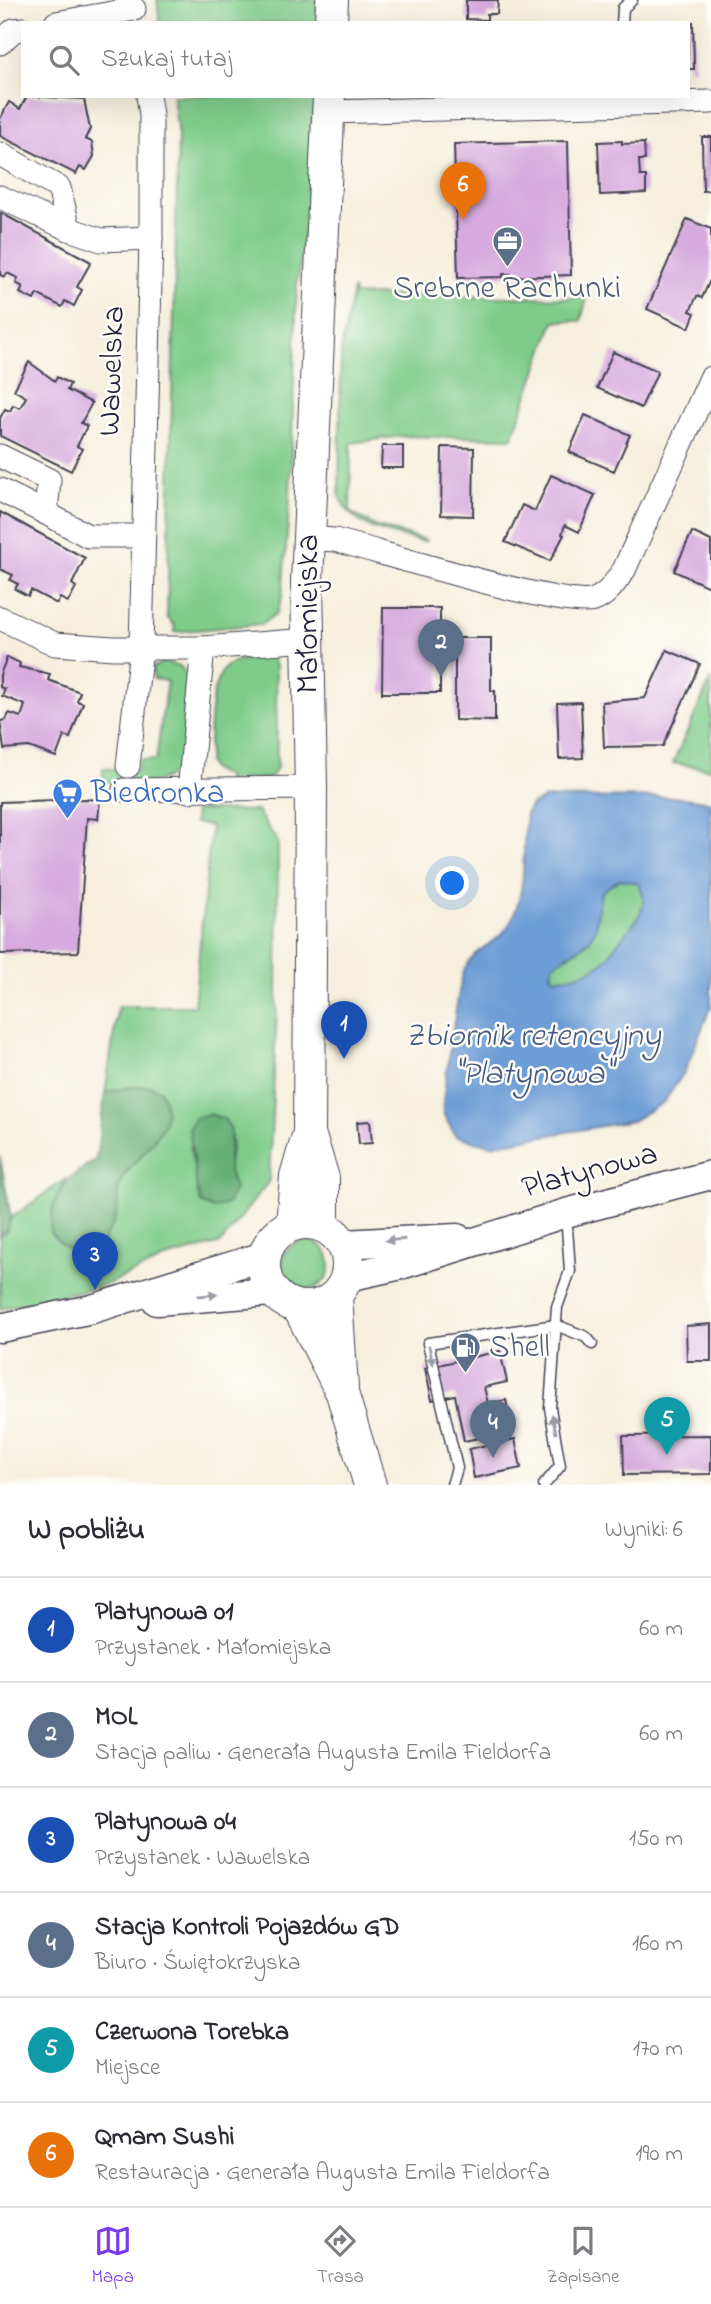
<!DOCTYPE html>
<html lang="pl">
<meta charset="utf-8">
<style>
:root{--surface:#fff;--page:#f7f7f7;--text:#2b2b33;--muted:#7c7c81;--line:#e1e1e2;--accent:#7c3aed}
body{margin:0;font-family:"Indie Flower",sans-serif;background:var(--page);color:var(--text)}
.you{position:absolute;left:453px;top:884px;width:24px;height:24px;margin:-18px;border:5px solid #fff;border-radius:50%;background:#1a73e8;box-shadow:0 0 0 10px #1a73e833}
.badge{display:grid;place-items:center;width:46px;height:46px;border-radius:50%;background:var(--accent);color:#fff;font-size:23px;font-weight:700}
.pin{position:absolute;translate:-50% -58px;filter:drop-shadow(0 2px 4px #0008)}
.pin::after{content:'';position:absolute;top:37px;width:24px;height:21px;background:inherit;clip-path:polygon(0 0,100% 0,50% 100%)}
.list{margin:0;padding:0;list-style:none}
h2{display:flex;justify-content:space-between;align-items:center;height:91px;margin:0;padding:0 28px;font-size:30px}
h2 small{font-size:23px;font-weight:400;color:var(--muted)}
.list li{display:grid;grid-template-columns:46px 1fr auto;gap:21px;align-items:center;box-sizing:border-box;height:105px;padding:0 28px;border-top:2px solid var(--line)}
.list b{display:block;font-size:26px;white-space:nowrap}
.list p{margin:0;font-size:23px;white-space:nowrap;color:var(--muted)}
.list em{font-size:23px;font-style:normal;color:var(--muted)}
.icon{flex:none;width:38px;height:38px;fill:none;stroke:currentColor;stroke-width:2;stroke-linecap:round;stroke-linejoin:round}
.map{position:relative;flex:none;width:711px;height:1485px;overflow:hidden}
.search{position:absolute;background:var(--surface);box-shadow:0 7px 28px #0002;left:21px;right:21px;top:21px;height:77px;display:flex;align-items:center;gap:18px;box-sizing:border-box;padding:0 24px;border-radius:0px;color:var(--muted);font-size:26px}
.sheet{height:721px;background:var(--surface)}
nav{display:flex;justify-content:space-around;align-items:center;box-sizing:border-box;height:98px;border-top:2px solid var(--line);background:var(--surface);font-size:19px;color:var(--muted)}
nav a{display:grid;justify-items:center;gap:4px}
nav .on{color:var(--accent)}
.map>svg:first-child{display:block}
.green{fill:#7fcc8a;stroke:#507762;stroke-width:2;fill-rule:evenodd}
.forest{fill:#67b076;stroke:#446958;stroke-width:2}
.water{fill:#6c9dd6;stroke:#476088;stroke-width:2;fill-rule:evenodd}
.building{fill:#d7abdf}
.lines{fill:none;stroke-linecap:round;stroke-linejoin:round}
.service-casing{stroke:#424153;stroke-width:13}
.minor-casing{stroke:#424153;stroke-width:25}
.tertiary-casing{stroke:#424153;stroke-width:31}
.secondary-casing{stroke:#424153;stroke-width:34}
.service{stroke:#fff;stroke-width:10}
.minor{stroke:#fff;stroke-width:23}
.tertiary{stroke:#fff;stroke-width:28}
.secondary{stroke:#fff;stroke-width:32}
.oneway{fill:#9c9ca7}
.labels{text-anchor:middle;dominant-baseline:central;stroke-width:5;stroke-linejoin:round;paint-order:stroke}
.service-label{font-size:32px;fill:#4e5e75;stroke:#fdfcf7}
.street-label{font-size:32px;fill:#22223b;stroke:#fdfcf7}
.shop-label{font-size:32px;fill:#366cbe;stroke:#fdfcf7;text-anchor:start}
.water-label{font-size:33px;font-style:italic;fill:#435981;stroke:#fdfcf7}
</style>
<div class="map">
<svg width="711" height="1485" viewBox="0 0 711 1485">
<rect width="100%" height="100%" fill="#fdfcf7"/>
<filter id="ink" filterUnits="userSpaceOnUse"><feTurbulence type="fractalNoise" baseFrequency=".0143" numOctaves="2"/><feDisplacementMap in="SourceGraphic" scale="14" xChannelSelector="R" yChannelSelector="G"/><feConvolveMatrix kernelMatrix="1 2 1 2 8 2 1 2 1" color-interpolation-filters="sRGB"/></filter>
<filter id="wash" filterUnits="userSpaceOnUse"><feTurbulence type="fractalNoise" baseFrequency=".00686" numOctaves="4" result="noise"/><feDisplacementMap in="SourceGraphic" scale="28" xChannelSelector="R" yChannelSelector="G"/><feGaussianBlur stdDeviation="1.57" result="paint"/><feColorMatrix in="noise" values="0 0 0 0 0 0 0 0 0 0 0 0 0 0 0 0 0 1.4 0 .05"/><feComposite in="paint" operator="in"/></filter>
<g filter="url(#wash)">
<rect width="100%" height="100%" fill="#f6efdd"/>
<g class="green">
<path d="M157,0h160v23h-157z"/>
<path d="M173,96h142l-8,118 -10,70 -7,214 -8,99 -5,16 -15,11 -88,8 1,-6 -8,-9 11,-481z"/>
<path d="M353,289l1,6 233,3 -6,23h-27l-42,117 -110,-2 -51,7 -1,69 27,15 49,13 -2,2c-33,-9 -73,-11 -85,-48l2,-144z"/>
<path d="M268,654l8,11 1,103 -7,10 -44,3v-5l-13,-5 -5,-8c3,-30 -4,-103 36,-103l3,-5z"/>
<path d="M163,662l17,4 9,13 -6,80c-13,32 -50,23 -80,23v-14l32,5 5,-13h16l11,-79 -13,-2 -2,-11z"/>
<path d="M711,679v90l-38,-6z"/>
<path d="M195,810l62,1 21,31 -1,164 -8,175 -48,62 -52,14 -64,28 -105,24v-75l6,-2 5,-14 55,-39 -14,30 39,46c35,-37 14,-69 50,-98l-11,-70 -25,6 13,-87h76l17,-180 -17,-3zM209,1114l15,5c20,33 -3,59 -22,84l-12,-55z"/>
<path d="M620,879l18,4c16,26 -7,43 -22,62 -3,4 -5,11 -9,14 -13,13 -35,19 -52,19l-4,-4 2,-9 32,-20 10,-15 6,-38z"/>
<circle cx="306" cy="1265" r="24"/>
</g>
<g class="forest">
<path d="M150,1086l10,4c23,43 -28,63 -42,97 -3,6 0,9 0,16 -1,19 -14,38 -27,52 -20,-3 -28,-7 -41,-23 2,-42 13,-50 46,-73l9,-66 25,-6z"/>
<path d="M209,1114l15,5 7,10 -3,39 7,21 -8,15 -14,5 -12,-6 -4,-13 -8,-63 6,-9z"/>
<path d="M0,1157l11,61 -5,14 -6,2z"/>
</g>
<path class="water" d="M679,797l32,5v204l-26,65 -21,31 -32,19 -141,24 -36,-9c-3,-8 -10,-17 -12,-24 -2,-9 17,-137 22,-144 16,-29 37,-19 51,-59 11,-30 6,-65 10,-96l5,-8 14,-7zM620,879l18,4c16,26 -7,43 -22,62 -3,5 -6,11 -9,14 -13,13 -35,19 -52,19l-4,-4 2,-9 37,-25 5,-10 6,-38z"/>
<g id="blocks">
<g class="building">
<path d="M466,0h32l-1,14h-10v6l-21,-1z"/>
<path d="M688,22h5l1,47h-6z"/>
<path d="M27,96l57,3 6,30 -5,10 7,3 2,14 -8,14 -6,-3 -4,7 -76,-38v-17l9,-17 11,7z"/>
<path d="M702,137h9v53l-8,1z"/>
<path d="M568,141l3,134 -60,2v-3h-8v3l-45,1 -4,-134z"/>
<path d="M622,141v3l22,-1 1,17h-6l1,16h6v17l-46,2 -2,-53z"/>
<path d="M1,213l90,49 -14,25 5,3 -8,16 -9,-5 -3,6 -25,-13 -3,6 -14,-7 3,-6 -7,-4 2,-5 -11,-5 -2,4 -5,-2z"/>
<path d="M687,219l24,10v49l-9,20 -5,-2 -7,15 5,2 -6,15 -42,-19z"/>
<path d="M613,352l45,19 -17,37 -44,-20z"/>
<path d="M29,362l26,19 2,-4 13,7 -3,6 25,13 -11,20 6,3 -10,20 5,3 -11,22 -71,-35v-18l5,-9 5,2 3,-6 7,3 6,-11 -12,-7z"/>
<path d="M585,415l45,20 -16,36 -45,-19z"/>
<path d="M382,446h21v22h-22z"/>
<path d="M442,447l32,1 -1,68 -32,-1z"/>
<path d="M551,475l44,20 -16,37 -14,-7 -3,9 2,1 -14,26 -45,-19 17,-37 13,6z"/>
<path d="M0,512l85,46 -13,26 4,3 -8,15 -8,-4 -3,6 -26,-14 -3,6 -13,-7 3,-5 -8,-4 3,-5 -13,-6z"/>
<path d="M692,532l19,9v47l-37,-17z"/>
<path d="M383,608h57v85h-58z"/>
<path d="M455,638h36v53h4v30l-40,-1z"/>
<path d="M667,650l33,14 -37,82 -59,1 -2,-45 43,-4z"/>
<path d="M7,657l13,6 -1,4 31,7 -2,6 32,12 -3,9 6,2 -13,35 -6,-2 -8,21 -27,-10 -25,2 -4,-28 6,-1 3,-7 12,4 4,-12 -23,-9 3,-7 -5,-2v-12z"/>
<path d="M581,702l2,56 -24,1 -2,-56z"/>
<path d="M86,799l14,1 -2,19 -11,-1 -9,134 -78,2v-152z"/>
<path d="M370,1121l2,22 -13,1 -2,-22z"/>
<path d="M711,1324v37h-24l-1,-35z"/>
<path d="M500,1351l7,31 -23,5 4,17 18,-4 7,31 -49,10 -9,-46 -23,5 -7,-32z"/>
<path d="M711,1435v39l-87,1 -1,-39z"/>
<path d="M515,1439l6,29 -47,10 -5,-29z"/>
</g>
</g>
</g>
<g filter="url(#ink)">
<use href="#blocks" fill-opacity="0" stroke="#424153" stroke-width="2"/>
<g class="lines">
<defs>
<g id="service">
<path d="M622,23l1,-15 9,-8"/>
<path d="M452,1485l5,-17 -29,-125 128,-18 30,12 6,7"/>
<path d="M544,1485l16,-19 -10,-58 7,-101 13,-36 -4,-58"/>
</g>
<g id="minor">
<path d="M56,23l78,-14"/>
<path d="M0,43l14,-13 9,-1"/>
<path d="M329,112l382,-10"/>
<path d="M0,154l59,34 10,41"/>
<path d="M0,197l69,32 32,11 50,-2"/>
<path d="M0,456l49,24 -3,33 42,23h55"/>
<path d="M0,490l46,23"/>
<path d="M308,538l27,2c43,11 230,70 259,60 14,-5 22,-19 30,-30l87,-192"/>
<path d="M0,618l55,26 59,4h89"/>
<path d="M128,766l13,-118 10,-410v-124l-3,-18"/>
<path d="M124,790l187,-2"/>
<path d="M189,791l14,-143 105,-8"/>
</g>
<g id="tertiary">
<path d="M343,1244l114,-6"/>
<path d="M347,1277l54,-12 165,-52 145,-38"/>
<path d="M157,1301l115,-9"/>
<path d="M0,1328l92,-19 172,-53"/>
</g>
<g id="secondary">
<path d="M331,23l1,-23"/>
<path d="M309,1133l14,45v48"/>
<circle cx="306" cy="1265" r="42"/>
<path d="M292,1225l4,-49 13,-43 2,-345 -4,-206 22,-486"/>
<path d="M336,1296l6,92"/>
<path d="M299,1308l43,85 28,92"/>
</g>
</defs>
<use href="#service" class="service-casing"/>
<use href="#minor" class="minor-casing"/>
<use href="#tertiary" class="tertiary-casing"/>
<use href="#secondary" class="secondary-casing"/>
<use href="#service" class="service"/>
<use href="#minor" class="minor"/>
<use href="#tertiary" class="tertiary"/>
<use href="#secondary" class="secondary"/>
</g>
<defs><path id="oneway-solid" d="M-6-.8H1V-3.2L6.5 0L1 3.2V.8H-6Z" transform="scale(1.75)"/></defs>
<g class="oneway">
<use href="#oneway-solid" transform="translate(395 1240) rotate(176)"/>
<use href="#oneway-solid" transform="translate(208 1295) rotate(-6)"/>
<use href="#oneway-solid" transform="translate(431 1355) rotate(77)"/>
<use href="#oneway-solid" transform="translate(554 1424) rotate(-102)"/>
</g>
</g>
<defs>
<symbol id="office-pin" viewBox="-11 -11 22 30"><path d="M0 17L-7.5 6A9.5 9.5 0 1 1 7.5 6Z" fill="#5c6f8a" stroke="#fdfcf7"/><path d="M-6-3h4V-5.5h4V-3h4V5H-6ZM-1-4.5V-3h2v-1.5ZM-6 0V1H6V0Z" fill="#fff"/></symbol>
<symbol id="supermarket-pin" viewBox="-11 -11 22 30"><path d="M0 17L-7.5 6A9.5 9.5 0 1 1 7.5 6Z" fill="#3f7fe0" stroke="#fdfcf7"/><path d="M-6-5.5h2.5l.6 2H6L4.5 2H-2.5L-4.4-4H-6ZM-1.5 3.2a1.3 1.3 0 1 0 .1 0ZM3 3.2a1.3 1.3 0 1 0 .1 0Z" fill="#fff"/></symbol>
<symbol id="fuel-pin" viewBox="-11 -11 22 30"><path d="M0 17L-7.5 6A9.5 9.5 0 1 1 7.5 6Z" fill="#5c6f8a" stroke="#fdfcf7"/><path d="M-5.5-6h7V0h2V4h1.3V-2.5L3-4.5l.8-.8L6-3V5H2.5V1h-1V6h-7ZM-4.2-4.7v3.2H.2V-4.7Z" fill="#fff"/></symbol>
</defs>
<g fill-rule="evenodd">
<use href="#office-pin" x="490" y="224" width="35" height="47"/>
<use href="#supermarket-pin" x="50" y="776" width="35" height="47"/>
<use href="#fuel-pin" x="448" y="1330" width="35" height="47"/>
</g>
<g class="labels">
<g class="service-label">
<text x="507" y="289">Srebrne Rachunki</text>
<text x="489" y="1348" text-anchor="start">Shell</text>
</g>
<g class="street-label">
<text transform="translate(113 371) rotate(-88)">Wawelska</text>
<text transform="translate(309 614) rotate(-90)">Małomiejska</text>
<text transform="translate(590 1172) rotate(-15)">Platynowa</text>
</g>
<g class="shop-label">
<text x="91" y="794">Biedronka</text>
</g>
<g class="water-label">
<text x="533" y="1037">Zbiornik retencyjny<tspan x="533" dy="38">"Platynowa"</tspan></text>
</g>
</g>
</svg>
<div class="you"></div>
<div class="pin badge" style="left:344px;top:1059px;background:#1a4fb4">1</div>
<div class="pin badge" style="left:441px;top:677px;background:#5c6f8a">2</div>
<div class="pin badge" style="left:95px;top:1290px;background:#1a4fb4">3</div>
<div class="pin badge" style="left:493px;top:1458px;background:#5c6f8a">4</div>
<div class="pin badge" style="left:667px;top:1455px;background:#0f9aa8">5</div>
<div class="pin badge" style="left:463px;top:220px;background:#e8710a">6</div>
<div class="search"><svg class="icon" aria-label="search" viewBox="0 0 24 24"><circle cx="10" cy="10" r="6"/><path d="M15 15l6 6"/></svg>Szukaj tutaj</div>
</div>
<section class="sheet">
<h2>W pobliżu<small>Wyniki: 6</small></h2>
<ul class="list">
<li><span class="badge" style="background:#1a4fb4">1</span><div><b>Platynowa 01</b><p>Przystanek · Małomiejska</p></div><em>60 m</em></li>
<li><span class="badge" style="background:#5c6f8a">2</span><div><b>MOL</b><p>Stacja paliw · Generała Augusta Emila Fieldorfa</p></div><em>60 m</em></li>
<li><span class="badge" style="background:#1a4fb4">3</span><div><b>Platynowa 04</b><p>Przystanek · Wawelska</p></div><em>150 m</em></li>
<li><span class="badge" style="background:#5c6f8a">4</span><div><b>Stacja Kontroli Pojazdów GD</b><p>Biuro · Świętokrzyska</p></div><em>160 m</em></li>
<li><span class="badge" style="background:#0f9aa8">5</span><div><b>Czerwona Torebka</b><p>Miejsce</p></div><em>170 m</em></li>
<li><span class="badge" style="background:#e8710a">6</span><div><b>Qmam Sushi</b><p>Restauracja · Generała Augusta Emila Fieldorfa</p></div><em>190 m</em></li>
</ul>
</section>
<nav>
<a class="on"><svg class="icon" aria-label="map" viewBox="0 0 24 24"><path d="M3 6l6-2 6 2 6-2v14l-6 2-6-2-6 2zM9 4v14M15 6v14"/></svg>Mapa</a>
<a><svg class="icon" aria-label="directions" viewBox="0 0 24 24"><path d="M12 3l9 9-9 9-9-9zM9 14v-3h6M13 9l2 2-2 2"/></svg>Trasa</a>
<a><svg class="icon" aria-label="saved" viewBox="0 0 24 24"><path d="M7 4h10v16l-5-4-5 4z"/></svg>Zapisane</a>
</nav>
